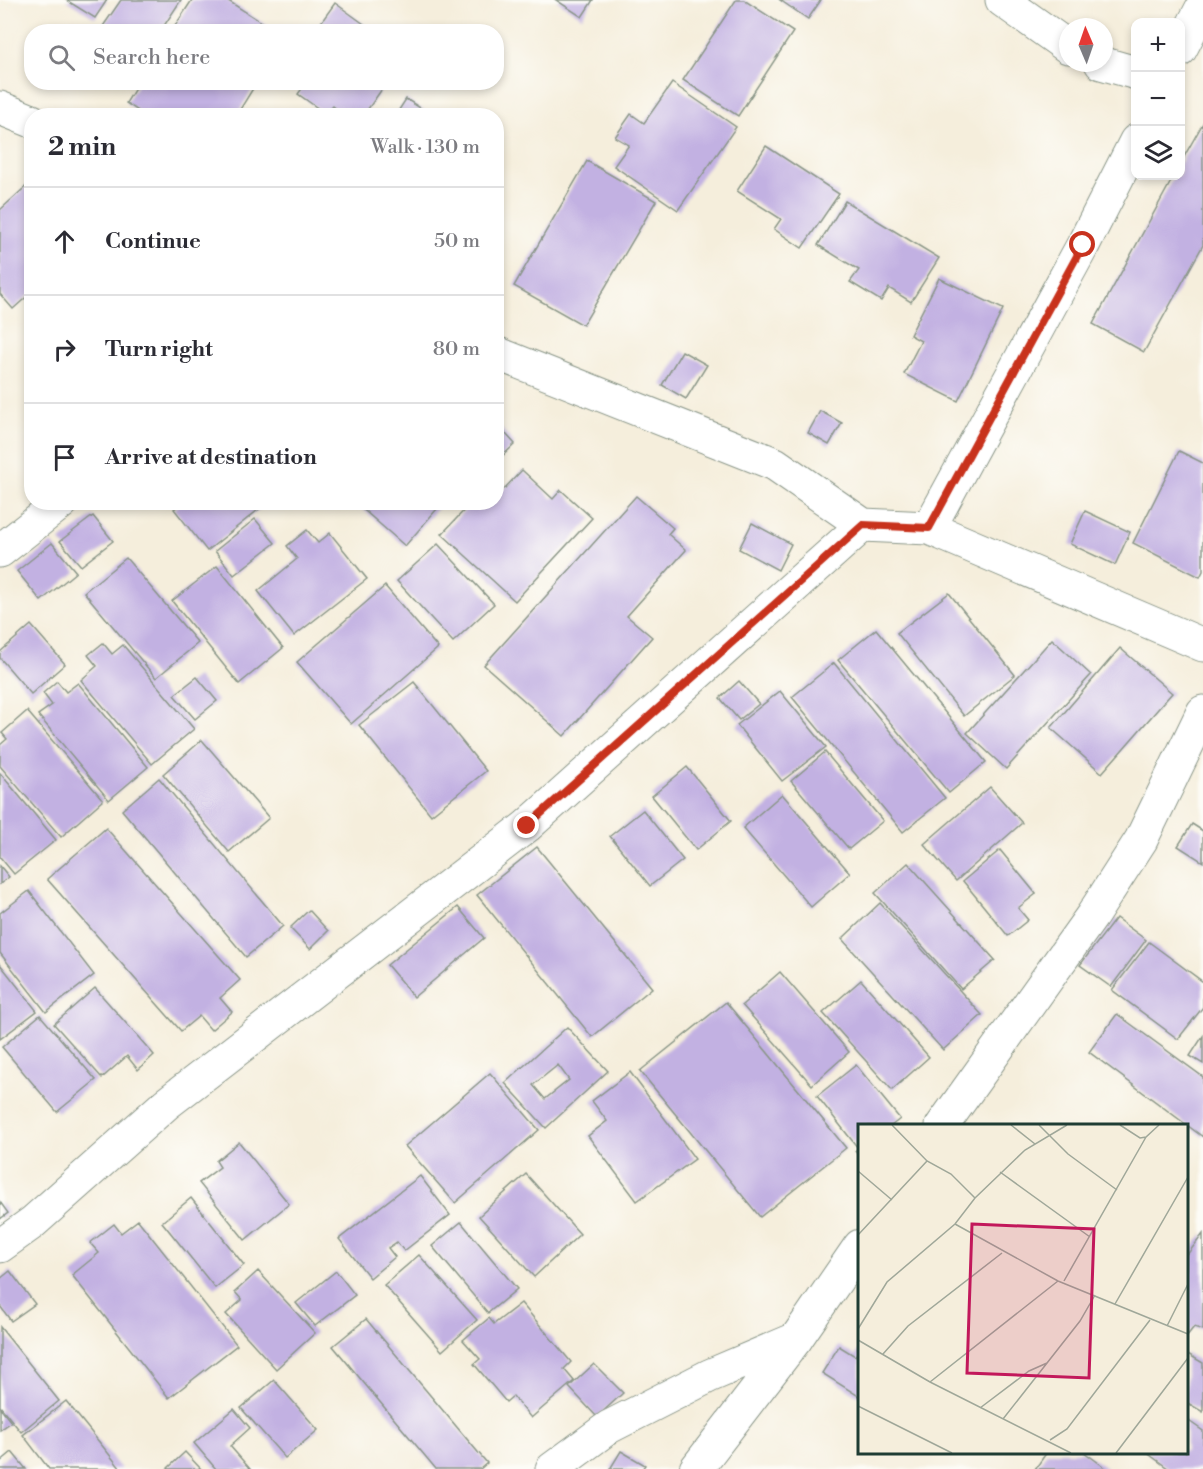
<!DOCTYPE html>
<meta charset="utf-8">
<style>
:root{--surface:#fff;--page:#f7f7f7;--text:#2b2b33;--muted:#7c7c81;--line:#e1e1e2}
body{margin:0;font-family:"Libre Bodoni",serif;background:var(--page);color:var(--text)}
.controls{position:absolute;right:18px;top:18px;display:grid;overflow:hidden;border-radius:12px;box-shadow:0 3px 9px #0003}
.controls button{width:54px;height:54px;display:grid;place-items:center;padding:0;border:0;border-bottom:2px solid var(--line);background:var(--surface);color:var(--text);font:30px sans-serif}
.compass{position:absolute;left:1059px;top:18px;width:54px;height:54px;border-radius:50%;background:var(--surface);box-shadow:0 3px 9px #0003;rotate:358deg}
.stop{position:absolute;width:18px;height:18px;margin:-14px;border:4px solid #c8321e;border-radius:50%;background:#fff}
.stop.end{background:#c8321e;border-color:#fff;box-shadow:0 2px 6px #0008}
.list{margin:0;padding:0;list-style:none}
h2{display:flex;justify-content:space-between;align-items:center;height:78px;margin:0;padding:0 24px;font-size:26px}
h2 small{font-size:20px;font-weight:400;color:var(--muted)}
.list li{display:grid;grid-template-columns:39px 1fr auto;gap:18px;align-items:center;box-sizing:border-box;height:108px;padding:0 24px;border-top:2px solid var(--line)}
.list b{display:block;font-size:22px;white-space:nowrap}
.list em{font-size:20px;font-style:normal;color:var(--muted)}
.icon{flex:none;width:33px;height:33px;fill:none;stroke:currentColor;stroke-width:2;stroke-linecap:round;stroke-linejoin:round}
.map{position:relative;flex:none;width:1203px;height:1469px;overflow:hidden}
.search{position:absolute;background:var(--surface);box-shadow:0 3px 9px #0003;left:24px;top:24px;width:480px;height:66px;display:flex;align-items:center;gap:15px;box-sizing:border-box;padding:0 21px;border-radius:24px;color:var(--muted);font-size:22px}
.panel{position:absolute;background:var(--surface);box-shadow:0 3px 9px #0003;left:24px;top:108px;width:480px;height:402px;border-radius:24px}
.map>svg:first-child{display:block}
.building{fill:#c2b1e2;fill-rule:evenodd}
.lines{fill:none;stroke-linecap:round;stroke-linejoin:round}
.minor-casing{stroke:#8a9688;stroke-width:35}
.minor{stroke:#fff;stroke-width:33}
.route{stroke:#c8321e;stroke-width:8}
.inset-road{fill:none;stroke:#9fa799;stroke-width:1.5}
.view{fill:#c2185b;fill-opacity:0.15;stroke:#c2185b;stroke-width:3}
.inset-edge{fill:none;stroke:#1f3d34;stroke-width:3}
</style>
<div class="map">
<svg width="1203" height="1469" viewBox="0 0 1203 1469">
<rect width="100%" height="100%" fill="#fdfcf7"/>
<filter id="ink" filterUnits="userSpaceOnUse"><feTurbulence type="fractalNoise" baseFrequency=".0167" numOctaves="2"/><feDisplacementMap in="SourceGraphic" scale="12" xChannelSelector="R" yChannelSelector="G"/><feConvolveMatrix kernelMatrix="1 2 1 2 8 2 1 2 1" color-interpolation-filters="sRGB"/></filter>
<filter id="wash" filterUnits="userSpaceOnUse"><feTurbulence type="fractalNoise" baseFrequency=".008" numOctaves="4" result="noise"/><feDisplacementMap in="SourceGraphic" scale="24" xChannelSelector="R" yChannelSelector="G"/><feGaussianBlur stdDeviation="1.35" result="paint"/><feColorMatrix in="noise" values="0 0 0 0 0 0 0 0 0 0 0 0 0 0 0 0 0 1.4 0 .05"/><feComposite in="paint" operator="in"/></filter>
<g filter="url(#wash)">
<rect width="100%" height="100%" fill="#f5eedc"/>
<g id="blocks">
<g class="building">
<path d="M66,0h41l-12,18z"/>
<path d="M121,0h60l-21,32h-61z"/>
<path d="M192,0h35l50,32h-106z"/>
<path d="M556,0h37l-11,17z"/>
<path d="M736,0h8l49,32 -55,84 -55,-36z"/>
<path d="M780,0h41l-13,19z"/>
<path d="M335,3l40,29h-61z"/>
<path d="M139,82h118l-21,34h-90l-20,-13z"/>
<path d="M299,82h88l-24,34h-18l-12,-10 -7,8 -28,-20 6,-8z"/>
<path d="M672,83l64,44 -58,83 -64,-44 15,-21 -14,-8 16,-23 13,9z"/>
<path d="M406,99l27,17h-38z"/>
<path d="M1203,123v122l-59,107 -51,-28 81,-148h6v-12z"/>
<path d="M766,146l73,48 -37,54 -28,-19 7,-10 -44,-28z"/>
<path d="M587,161l69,40 -73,124 -69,-39z"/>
<path d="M32,181v111l-19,17 -13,-15v-84z"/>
<path d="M845,201l94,57 -28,44 -22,-14 -8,13 -31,-19 9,-12 -41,-25z"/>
<path d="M939,278l64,31 -45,92 -54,-27 17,-33 -11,-6z"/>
<path d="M682,351l25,14 -21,34 -24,-14z"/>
<path d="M820,411l22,12 -13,22 -21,-12z"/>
<path d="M496,423l19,21 -19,18z"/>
<path d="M1179,451l24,12v108l-3,6 -67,-34z"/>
<path d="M522,470l31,29 8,-9 31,28 -77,83 -73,-67 30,-32h24v-20l8,7z"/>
<path d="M636,496l37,32 -5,6 18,16 -59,66 25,21 -88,99 -80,-71z"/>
<path d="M183,502h85l-61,49 -33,-42z"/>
<path d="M358,502h85l-38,44 -48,-42z"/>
<path d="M1085,511l45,21 -15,33 -45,-21z"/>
<path d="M93,516l20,25 -32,25 -21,-25z"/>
<path d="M255,519l20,24 -41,32 -19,-24z"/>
<path d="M752,523l39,21 -13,26 -39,-21z"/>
<path d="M307,530l11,13 12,-10 37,46 -73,57 -36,-45 39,-32 -10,-13z"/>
<path d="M52,543l24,29 -35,29 -24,-30z"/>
<path d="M438,544l56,60 -41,38 -56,-61z"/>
<path d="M126,558l72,85 -42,35 -72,-86z"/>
<path d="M217,566l66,82 -44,36 -67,-83z"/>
<path d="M385,586l53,62 -87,76 -54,-62z"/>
<path d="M949,593l66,82 -51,41 -67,-83z"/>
<path d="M31,625l34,39 -34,30 -31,-36v-6z"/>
<path d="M876,629l110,133 -37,31 -111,-133z"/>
<path d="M1052,639l39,36 -85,94 -39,-36z"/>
<path d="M103,643l9,11 11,-9 71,84 -42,35 -71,-84 16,-14 -9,-11z"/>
<path d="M1120,648l52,45 -70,80 -51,-45z"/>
<path d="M834,663l111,135 -42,34 -111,-135z"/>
<path d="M197,677l20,24 -22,18 -21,-24z"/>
<path d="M57,681l9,11 12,-9 70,84 -39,33 -71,-85 14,-10 -9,-12z"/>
<path d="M739,681l20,23 -20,16 -19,-22z"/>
<path d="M414,682l72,89 -55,44 -72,-90z"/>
<path d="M780,691l46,56 -44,34 -45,-56z"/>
<path d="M27,711l76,89 -42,37 -61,-71v-21l7,-6 -5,-6z"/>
<path d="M202,740l67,78 -40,34 -66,-78z"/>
<path d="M825,752l58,69 -34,28 -58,-68z"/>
<path d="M687,767l44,54 -35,29 -44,-54z"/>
<path d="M0,773l56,67 -42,34 -14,-17z"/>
<path d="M159,778l124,148 -37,31 -124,-147z"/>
<path d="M990,787l32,36 -66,58 -32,-37z"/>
<path d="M782,794l68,79 -39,34 -68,-79z"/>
<path d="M643,810l40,50 -33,26 -40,-50z"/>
<path d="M1192,824l11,7v31l-25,-16z"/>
<path d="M106,828l134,152 -20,18 12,14 -21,18 -12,-14 -18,15 -134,-152z"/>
<path d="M537,847l115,141 -60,49 -115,-142z"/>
<path d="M1000,850l36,44 -18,14 10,12 -20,16 -45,-55z"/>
<path d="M908,863l87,97 -34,29 -86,-96z"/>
<path d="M0,866l9,11 -9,7z"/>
<path d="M29,891l65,84 -48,37 -46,-59v-40z"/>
<path d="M880,903l102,112 -39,35 -101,-111z"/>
<path d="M458,907l26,31 -70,59 -27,-32z"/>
<path d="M309,910l19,21 -18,18 -20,-21z"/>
<path d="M1116,918l30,22 -35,47 -31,-22z"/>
<path d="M1149,942l54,40v25l-25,32 -66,-49z"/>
<path d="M0,964l37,47 -37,28z"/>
<path d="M780,972l69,80 -37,33 -70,-80z"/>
<path d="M861,980l68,77 -37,33 -69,-77z"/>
<path d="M95,988l59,67 -16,15 -11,-14 -25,22 -48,-54z"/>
<path d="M726,1002l120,146 -86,69 -120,-146z"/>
<path d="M1117,1014l86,63v60l-114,-85z"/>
<path d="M40,1015l56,65 -39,32 -55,-65z"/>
<path d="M567,1027l41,44 -62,57 -41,-45zM558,1065l11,15 -24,19 -12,-14z"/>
<path d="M1203,1036v28l-13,-8z"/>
<path d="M856,1065l44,54 -9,7h-31v31l-5,-6 3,-3 -41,-52z"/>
<path d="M630,1072l65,87 -58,42 -49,-65 19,-15 -15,-20z"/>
<path d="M490,1073l49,57 -84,73 -50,-57z"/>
<path d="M239,1142l50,62 -44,36 -46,-57 21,-16 -4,-6z"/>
<path d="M526,1174l54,60 -46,43 -55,-61z"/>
<path d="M420,1176l30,39 -46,36 -7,-9 -9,6 7,9 -25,21 -31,-39z"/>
<path d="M191,1198l53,67 -29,23 -53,-66z"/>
<path d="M0,1202l8,11 -8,6z"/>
<path d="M138,1220l99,125 -68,53 -97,-123 27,-22 -9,-10 24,-19 7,9z"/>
<path d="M461,1222l56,67 -29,24 -56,-67z"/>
<path d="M1203,1234v96l-9,-3 -8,10v-81z"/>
<path d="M419,1255l58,65 -35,31 -58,-66z"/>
<path d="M10,1271l25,33 -24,17 -11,-15v-27z"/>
<path d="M258,1271l57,62 -39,36 -50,-55 16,-14 -7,-8z"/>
<path d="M336,1271l19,24 -40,31 -19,-23z"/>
<path d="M521,1303l50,59 -7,7 10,12 -43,37 -18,-22 -7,6 -32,-38 6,-5 -17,-19 26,-22 5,6z"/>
<path d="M366,1319l121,144 -7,6h-44l-103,-123z"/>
<path d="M0,1327l59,74 -38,31 -21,-26z"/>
<path d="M839,1346l16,10 5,-7v48l-38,-24z"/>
<path d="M1186,1353l17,10v49l-17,-10z"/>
<path d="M594,1364l29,29 -26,24 -28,-30z"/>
<path d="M274,1380l44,50 -33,28 -44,-50z"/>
<path d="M66,1401l55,68h-72l-26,-34z"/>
<path d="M0,1408l11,14 -11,8z"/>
<path d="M234,1409l16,19 -20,18 20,23h-34l-22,-26z"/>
<path d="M1186,1419l17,12v38h-34l-23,-17h40z"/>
<path d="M621,1451l24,14 -3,4h-32z"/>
<path d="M12,1452l14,17h-26v-7z"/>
<path d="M185,1452l16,17h-34z"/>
<path d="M1047,1452h37l23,17h-72z"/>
</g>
</g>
</g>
<g filter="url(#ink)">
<use href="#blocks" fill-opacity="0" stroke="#8a9688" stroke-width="1.5"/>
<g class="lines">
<defs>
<g id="minor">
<path d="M1002,0l66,47"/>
<path d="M1180,50l23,-44"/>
<path d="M1101,63l35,10"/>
<path d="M0,108l32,13"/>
<path d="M496,353l279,111 88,61 66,3 274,117"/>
<path d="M929,528l154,-283 53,-104"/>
<path d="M0,551l62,-49"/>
<path d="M942,1126l150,-210 49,-76 62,-128"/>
<path d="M0,1246l32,-23 134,-119 361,-278 336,-301"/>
<path d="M552,1469l57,-42 100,-51 87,-37"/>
<path d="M696,1469l100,-130 64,-93"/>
</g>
</defs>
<use href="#minor" class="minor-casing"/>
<use href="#minor" class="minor"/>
</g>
</g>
<g class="lines" filter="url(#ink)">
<path class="route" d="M527,826l336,-301 66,3 154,-283"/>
</g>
<g transform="translate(858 1124)">
<rect width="330" height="330" fill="#f5eedc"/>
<path class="inset-road" d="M34,1l35,36 24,13 24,24M153,1l24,19M181,1l29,29 49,36M262,1l20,13 6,-1 13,-12M0,47l34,29M142,48l90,65M97,100l103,57 130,53M0,111l69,-74M206,157l82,-144M257,180l73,-127M309,202l21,-42M0,205l29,-47 68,-58 20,-26 50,-48 42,-25M0,216l72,42 141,71M25,230l25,-28 94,-73M72,258l128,-101M0,282l94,47M122,284l49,-37 18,-8M145,295l77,-98 15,-26M192,316l17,-11 83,-109M258,329l72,-95"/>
<path class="view" d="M114,100l122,5 -5,149 -122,-5z"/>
<rect width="330" height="330" class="inset-edge"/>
</g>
</svg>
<div class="controls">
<button>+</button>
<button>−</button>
<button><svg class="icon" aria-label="layers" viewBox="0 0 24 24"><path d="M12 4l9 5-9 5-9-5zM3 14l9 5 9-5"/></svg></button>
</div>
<svg class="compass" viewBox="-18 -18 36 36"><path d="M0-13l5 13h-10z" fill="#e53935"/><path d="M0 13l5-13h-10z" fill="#7c7c81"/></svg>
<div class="stop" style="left:1083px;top:245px"></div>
<div class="stop end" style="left:527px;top:826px"></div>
<div class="search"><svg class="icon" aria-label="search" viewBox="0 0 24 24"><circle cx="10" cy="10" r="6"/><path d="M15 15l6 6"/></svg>Search here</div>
<section class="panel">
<h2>2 min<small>Walk · 130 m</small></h2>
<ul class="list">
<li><svg class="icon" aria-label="ahead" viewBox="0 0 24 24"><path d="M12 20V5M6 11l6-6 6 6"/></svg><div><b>Continue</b></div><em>50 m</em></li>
<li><svg class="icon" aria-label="right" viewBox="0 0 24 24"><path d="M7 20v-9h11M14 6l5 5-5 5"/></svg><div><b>Turn right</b></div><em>80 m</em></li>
<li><svg class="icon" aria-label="arrive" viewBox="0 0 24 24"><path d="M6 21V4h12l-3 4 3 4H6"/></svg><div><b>Arrive at destination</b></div></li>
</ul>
</section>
</div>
